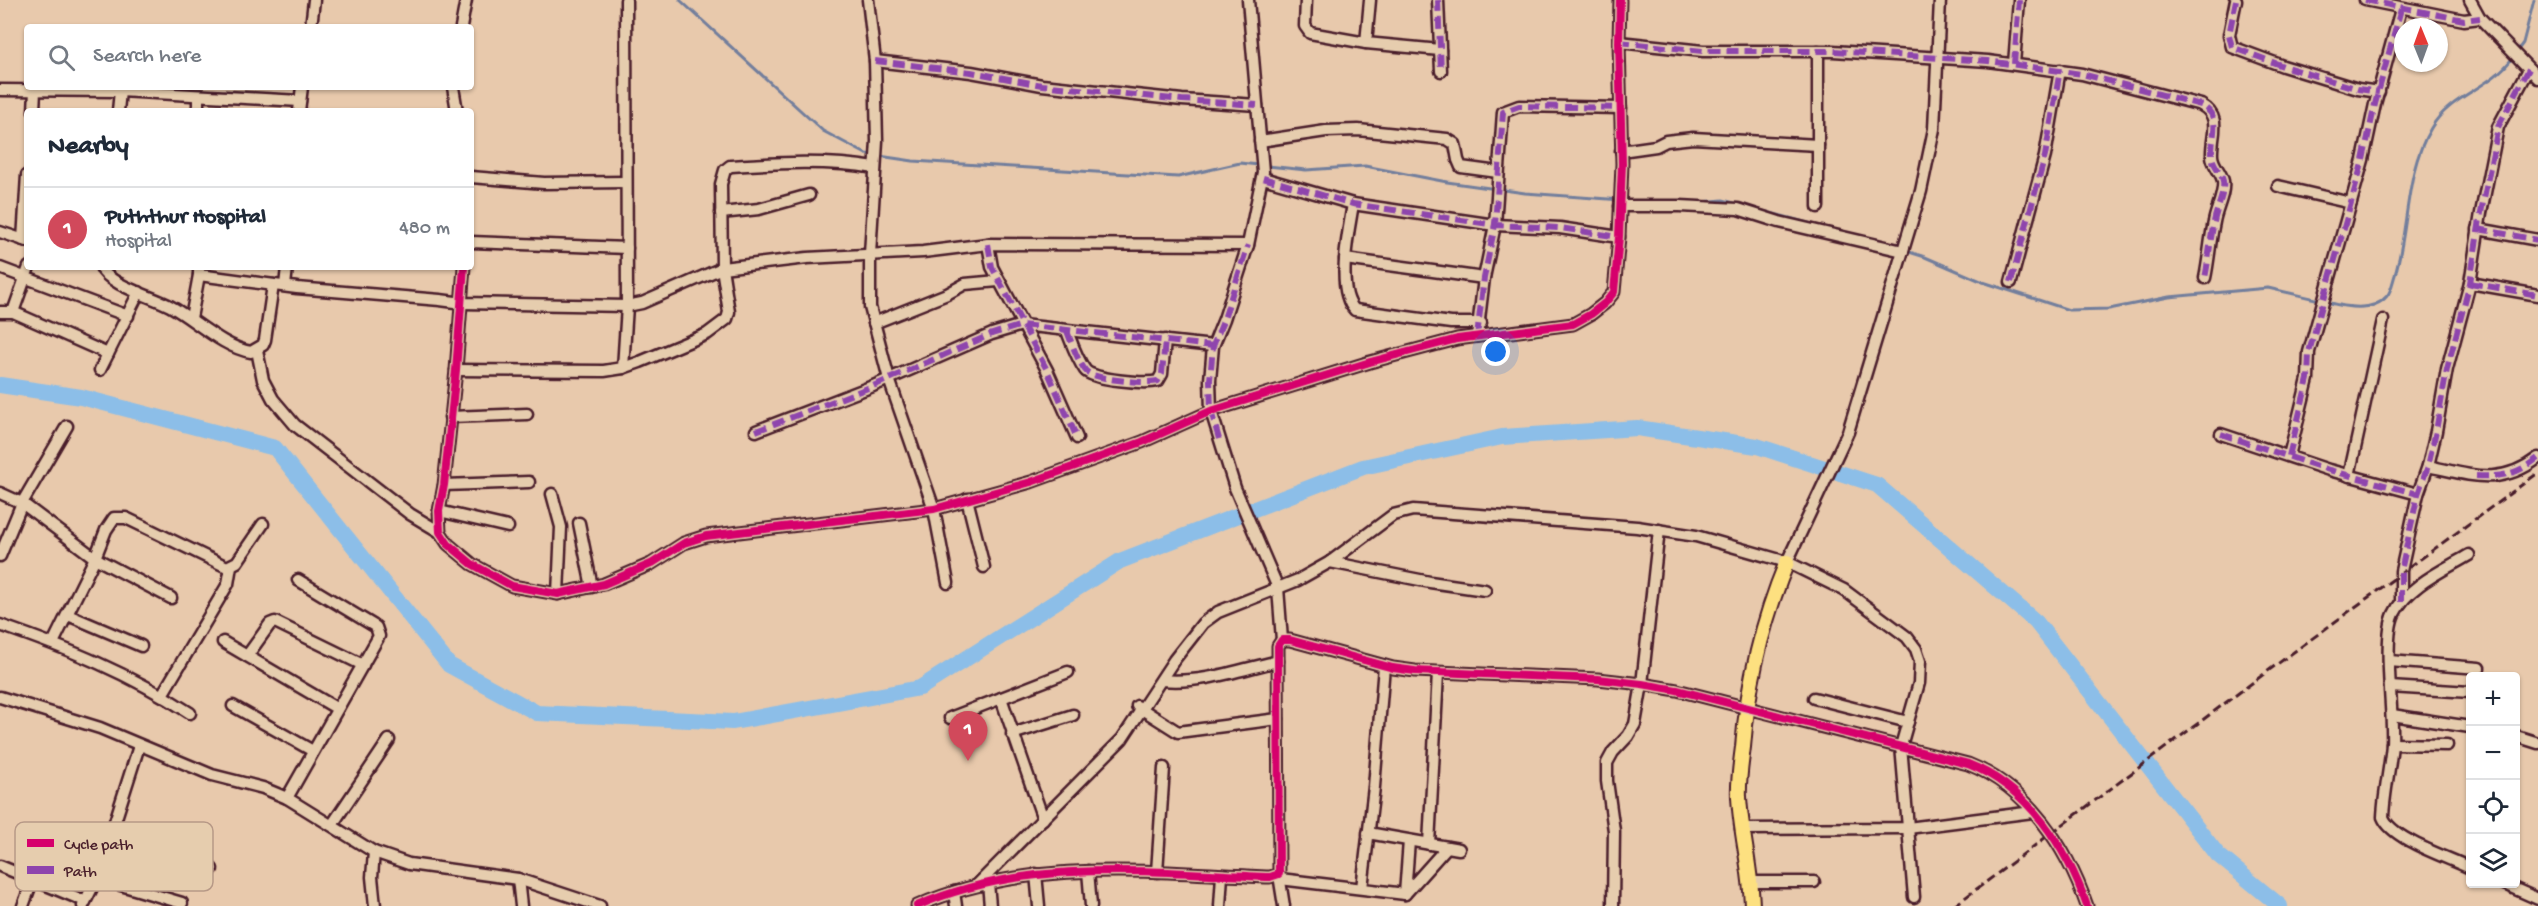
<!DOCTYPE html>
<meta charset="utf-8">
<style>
:root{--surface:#fff;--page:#f6f6f7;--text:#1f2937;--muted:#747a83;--line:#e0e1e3;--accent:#d1495b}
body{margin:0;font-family:"Gochi Hand",sans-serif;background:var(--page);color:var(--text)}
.controls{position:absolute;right:18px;bottom:18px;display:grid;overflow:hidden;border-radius:6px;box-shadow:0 2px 4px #0004}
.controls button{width:54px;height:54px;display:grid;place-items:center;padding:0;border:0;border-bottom:2px solid var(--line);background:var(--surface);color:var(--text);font:30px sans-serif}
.compass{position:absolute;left:2394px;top:18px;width:54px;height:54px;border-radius:50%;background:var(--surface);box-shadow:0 2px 4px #0004;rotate:359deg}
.you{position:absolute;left:1496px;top:352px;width:21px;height:21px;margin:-15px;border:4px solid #fff;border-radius:50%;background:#1a73e8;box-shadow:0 0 0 9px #1a73e833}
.badge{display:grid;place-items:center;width:39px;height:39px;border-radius:50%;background:var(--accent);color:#fff;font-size:20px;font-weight:700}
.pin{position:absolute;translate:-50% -50px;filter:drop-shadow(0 2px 3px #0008)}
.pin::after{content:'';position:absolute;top:32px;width:21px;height:18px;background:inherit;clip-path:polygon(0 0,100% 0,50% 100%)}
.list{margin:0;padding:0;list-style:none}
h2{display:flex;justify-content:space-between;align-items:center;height:78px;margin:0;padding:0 24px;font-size:26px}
h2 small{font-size:20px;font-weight:400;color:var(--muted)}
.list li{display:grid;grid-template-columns:39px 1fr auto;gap:18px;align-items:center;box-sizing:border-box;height:84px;padding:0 24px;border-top:2px solid var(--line)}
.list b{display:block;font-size:22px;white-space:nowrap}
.list p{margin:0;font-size:20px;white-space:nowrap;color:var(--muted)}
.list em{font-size:20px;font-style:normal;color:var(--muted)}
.icon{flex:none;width:33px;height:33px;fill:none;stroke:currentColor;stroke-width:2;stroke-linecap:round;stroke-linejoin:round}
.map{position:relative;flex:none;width:2538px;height:906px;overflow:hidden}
.search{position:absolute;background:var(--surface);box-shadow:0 2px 4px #0004;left:24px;top:24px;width:450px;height:66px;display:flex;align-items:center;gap:15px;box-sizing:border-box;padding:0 21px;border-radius:6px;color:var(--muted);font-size:22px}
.panel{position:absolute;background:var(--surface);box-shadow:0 2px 4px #0004;left:24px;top:108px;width:450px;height:162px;border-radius:6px}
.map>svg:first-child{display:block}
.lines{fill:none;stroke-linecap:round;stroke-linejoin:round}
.stream{stroke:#727e9c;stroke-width:3}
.river{stroke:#8cbee8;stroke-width:16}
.minor-casing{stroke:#4a1f2b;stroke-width:15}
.major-casing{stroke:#4a1f2b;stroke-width:18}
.minor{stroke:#e6cdae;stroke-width:10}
.major{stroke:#fde080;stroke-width:14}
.rail{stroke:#4a1f2b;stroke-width:3;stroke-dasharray:9 4.5;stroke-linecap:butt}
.quiet{stroke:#8e44ad;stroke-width:6;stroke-dasharray:12 6;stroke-linecap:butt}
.cycleway-casing{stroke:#e6cdae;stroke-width:11}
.cycleway{stroke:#d6006c;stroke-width:8}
.key{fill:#e6cdae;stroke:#b79987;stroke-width:1.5}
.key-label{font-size:16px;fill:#4a1f2b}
</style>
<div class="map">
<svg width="2538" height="906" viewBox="0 0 2538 906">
<rect width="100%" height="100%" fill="#e8c9ac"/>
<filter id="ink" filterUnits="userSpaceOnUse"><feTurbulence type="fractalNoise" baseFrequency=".0167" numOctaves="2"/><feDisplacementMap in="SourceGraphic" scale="12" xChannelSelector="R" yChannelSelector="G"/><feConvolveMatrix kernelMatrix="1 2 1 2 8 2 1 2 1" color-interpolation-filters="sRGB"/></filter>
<g filter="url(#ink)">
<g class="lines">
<g class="stream">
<path d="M680,0l143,131 43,23 47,7 265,16 62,-14 66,7 59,-4 82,16 78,11 111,8"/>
<path d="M2517,51l6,-8 11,-43"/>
<path d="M1700,202l23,-2 15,4"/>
<path d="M1744,206l83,22"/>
<path d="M1906,251l19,6 58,25 86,28 40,-1 60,-12 99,-9 52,12"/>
<path d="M2327,302c18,5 46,11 60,-6 4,-4 6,-15 8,-21 14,-47 10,-104 36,-147 19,-33 61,-40 82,-71"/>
</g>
<path class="river" d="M0,385l81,12 194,51 174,217 88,48 196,9 187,-34 200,-127 243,-94 139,-30 135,-9 120,18 120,39 159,137 182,233 62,51"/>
<defs>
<g id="minor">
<path d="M868,0l7,61 2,80 -7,113v53l19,72 45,130 14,74"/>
<path d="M1306,0l-1,26 5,7 56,10 74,7"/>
<path d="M1438,0l3,71"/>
<path d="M2236,0l-7,35 3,12 51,19 75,23 21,3"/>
<path d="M2365,0l99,20 16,-2"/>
<path d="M2470,0l10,18 58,60"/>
<path d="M311,27l3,-27"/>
<path d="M461,27l5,-27"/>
<path d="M1619,42l84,9h130l155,10 94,13 119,31c22,12 10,31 11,50 0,10 9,16 11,26 2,13 -7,28 -9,41 -4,18 -5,37 -9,56"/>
<path d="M1366,43l4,-43"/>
<path d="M875,61l96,11 71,13 140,15 75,5"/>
<path d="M2014,64l5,-64"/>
<path d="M453,87l4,24"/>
<path d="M0,90l120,1 180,10"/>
<path d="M198,96v15"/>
<path d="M34,111l1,-21"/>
<path d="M118,111l2,-20"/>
<path d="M299,111l3,-24"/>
<path d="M1260,141l66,-10 32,-1 89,9 8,5 3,16 3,7 37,5"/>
<path d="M1621,151l35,-5 10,-5 27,-3 125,7"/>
<path d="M471,177l73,6 82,-1"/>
<path d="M1263,178l90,26 142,21 65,3 59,9"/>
<path d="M2278,186l73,17"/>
<path d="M1353,204c-4,25 -18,87 2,106l96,13h30"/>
<path d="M1620,206h60l58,3 41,13 124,29"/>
<path d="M1818,207v-156"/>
<path d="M721,213l38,-4 50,-14"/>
<path d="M2478,229l60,11"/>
<path d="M0,232l27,9"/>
<path d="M23,240l4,-65"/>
<path d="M471,242l156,6"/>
<path d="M988,244l4,23 55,103 30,68"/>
<path d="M1248,245l-24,74 -11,27 -3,34 1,31 24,77 43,100 4,52"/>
<path d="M1345,259l139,19"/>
<path d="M101,267c7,18 51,29 69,39 24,13 54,42 81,46l12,-7 2,-5 8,-55"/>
<path d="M199,267v8l98,13 143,12 23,3 164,3 15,-3 80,-35 85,-10 116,-6 65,-8 260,1 15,-73 -15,-172"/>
<path d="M464,267l-8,103 -12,115 -5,26 1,21 8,12 24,20 40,22 46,8 46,-10 47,-20 33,-21 22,-7 228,-27 97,-27 111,-40 69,-31 159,-49 87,-23 116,-15 18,-10 14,-11 9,-11 5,-55 3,-73 -3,-122 1,-42"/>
<path d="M0,268l128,48"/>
<path d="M2011,282l34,-126 15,-86"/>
<path d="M2470,283l68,12"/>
<path d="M285,286l2,-19"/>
<path d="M0,312h13l16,-45"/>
<path d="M13,312l95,42"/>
<path d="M191,318l8,-43"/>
<path d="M874,323l73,-29 18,-10 33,-3"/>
<path d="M1067,331c5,13 10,28 18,39 7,10 61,14 73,11l4,-7 3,-34"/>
<path d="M1477,336l7,-58 11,-53 8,-113 16,-6 102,2"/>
<path d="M257,350l6,30 10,19 22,26 115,89 30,18"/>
<path d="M623,368l4,-62 -1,-306"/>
<path d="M100,370l39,-78"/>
<path d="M456,370l148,1 19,-3 17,-6 67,-28 20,-15 2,-7 -7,-44 -1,-84 4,-14 5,-4c49,-3 96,-6 145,2"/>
<path d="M450,417l77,-3"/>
<path d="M756,431l117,-45 119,-52 30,-9 191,21"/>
<path d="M2221,434l108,36 89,24"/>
<path d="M2289,456l19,-77 1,-27 54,-192 12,-56 26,-95"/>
<path d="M2428,466c43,9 72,21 110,-8"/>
<path d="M2349,476l34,-156"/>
<path d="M444,485l85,-3"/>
<path d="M0,493l22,10 73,55 76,40"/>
<path d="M552,494l9,33 -3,67"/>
<path d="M967,499l17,68"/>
<path d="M439,511l69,16"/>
<path d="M579,523l13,64"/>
<path d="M2469,555c-25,15 -62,31 -75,59 -12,26 0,98 -2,130 -2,24 -8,49 -9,73 9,23 65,40 87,51"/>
<path d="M0,556l22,-53 45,-77"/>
<path d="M1330,562l100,20 55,8"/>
<path d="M1787,562l61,-130 73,-241 13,-62 6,-129"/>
<path d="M2401,602v-31l17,-77 10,-28 8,-35 11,-62 23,-86 11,-70 17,-86 31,-58"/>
<path d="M68,615l73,31"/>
<path d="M0,625c67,23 131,49 190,88"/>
<path d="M223,642l113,66"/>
<path d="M53,643l42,-85 11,-28 8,-12h12l101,49 10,-5 26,-38"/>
<path d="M247,656l23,-32 5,-2 88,43"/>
<path d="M2389,661l90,7"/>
<path d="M1162,680c39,4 77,-10 116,-19"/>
<path d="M2390,687l80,5"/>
<path d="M162,695l66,-111 3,-18"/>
<path d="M0,697l100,31 112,47 51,13 24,10 87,54 35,12 109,15 82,27"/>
<path d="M1001,698l42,121"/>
<path d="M1814,698l94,24"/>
<path d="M233,706l80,45"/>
<path d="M1137,706l41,26 100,-13"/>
<path d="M2392,715l78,12"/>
<path d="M950,718l118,-46"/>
<path d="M1012,734l61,-19"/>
<path d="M2516,736l22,7"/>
<path d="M2392,744l55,1"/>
<path d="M287,798l92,-162 -3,-9 -78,-47"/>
<path d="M332,825l57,-85"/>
<path d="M1741,829l167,-1 125,-16"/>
<path d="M1368,833l91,16"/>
<path d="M109,838l103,31"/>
<path d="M1429,844l9,-171"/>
<path d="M374,852l-2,25 3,29"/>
<path d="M0,866l85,35"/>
<path d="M1088,871l3,35"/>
<path d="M1157,872l7,-104"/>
<path d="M1036,874l3,32"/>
<path d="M1279,875l5,31"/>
<path d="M97,878l85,25"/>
<path d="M518,879l3,27"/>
<path d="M1280,879l125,15 42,-47"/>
<path d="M1751,882h63"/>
<path d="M988,883l2,23"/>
<path d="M2504,884l34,15"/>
<path d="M977,885l145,-146 52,-79 29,-37 15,-11 80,-32 32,-18 63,-47 20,-5 224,17 59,9 91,26 57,28 63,47 9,12 4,12 -1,22 -18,63 13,151"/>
<path d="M1362,888l12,-101 10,-121"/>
<path d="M954,892l2,14"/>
<path d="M1405,894l4,-53"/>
<path d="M23,906l10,-27"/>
<path d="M83,906l14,-28 42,-132"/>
<path d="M917,906c112,-49 235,-34 353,-29l9,-3 -1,-228 4,-6h8l103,28 22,3 183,8 44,5 35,6 291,74c60,23 99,84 119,142"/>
<path d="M1220,906l2,-31"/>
<path d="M1613,906l1,-75 -7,-50v-18l6,-11 15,-16 7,-12 7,-40 17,-154"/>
</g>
<path id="major" d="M1752,906c-1,-37 -11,-72 -13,-109 -1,-16 2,-33 4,-50 5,-65 19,-125 44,-185"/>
</defs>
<use href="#minor" class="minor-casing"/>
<use href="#major" class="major-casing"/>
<use href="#minor" class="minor"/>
<use href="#major" class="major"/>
<path class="rail" d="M1954,906l322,-241 262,-192"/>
<g class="quiet">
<path d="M1438,0l3,71"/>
<path d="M2236,0l-7,35 3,12 51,19 75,23 21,3"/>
<path d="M2365,0l99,20 16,-2"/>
<path d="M1619,42l84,9h130l155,10 94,13 119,31c22,12 10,31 11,50 0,10 9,16 11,26 2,13 -7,28 -9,41 -4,18 -5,37 -9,56"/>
<path d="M875,61l96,11 71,13 140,15 75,5"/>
<path d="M2014,64l5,-64"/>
<path d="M1263,178l90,26 142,21 65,3 59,9v-3"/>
<path d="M2478,229l60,11"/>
<path d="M988,244l4,23 55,103 30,68"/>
<path d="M2011,282l34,-126 15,-86"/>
<path d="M2470,283l68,12"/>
<path d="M1067,331c5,13 10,28 18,39 7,10 61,14 73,11l4,-7 3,-34"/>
<path d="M1477,336l7,-58 11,-53 8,-113 16,-6 102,2"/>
<path d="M756,431l117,-45 119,-52 30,-9 191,21"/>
<path d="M2221,434l108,36 89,24"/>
<path d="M1219,439l-8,-28 -1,-31 3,-34 11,-27 24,-74"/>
<path d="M2289,456l19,-77 1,-27 54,-192 12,-56 26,-95"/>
<path d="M2476,476c27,1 40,-1 62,-18"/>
<path d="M2401,602v-31l17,-77 10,-28 8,-35 11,-62 23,-86 11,-70 17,-86 31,-58"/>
</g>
<defs>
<g id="cycleway">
<path d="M464,267l-8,103 -12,115 -5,26 1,21 8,12 24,20 40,22 46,8 46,-10 47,-20 33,-21 22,-7 228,-27 97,-27 111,-40 69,-31 159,-49 87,-23 116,-15 18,-10 14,-11 9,-11 5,-55 3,-73 -3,-122 1,-42"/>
<path d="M917,906c112,-49 235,-34 353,-29l9,-3 -1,-228 4,-6h8l103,28 22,3 183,8 44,5 35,6 291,74c60,23 99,84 119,142"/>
</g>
</defs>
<use href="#cycleway" class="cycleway-casing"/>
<use href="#cycleway" class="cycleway"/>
</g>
</g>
<rect x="15" y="822" width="198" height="69" rx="9" class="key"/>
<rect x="27" y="839" width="27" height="8" fill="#d6006c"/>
<rect x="27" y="866" width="27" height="8" fill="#8e44ad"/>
<g class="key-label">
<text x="64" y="849">Cycle path</text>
<text x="64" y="876">Path</text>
</g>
</svg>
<div class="controls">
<button>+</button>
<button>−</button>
<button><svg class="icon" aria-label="locate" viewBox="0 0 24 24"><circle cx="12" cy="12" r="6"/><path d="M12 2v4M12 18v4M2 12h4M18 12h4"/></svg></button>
<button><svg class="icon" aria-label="layers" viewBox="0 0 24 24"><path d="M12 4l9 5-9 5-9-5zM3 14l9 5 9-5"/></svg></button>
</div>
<svg class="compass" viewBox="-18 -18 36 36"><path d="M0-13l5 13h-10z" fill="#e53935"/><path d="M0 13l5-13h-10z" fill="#747a83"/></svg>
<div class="you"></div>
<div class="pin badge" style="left:968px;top:761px">1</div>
<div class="search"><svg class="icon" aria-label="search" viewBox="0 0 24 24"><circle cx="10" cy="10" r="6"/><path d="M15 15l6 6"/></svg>Search here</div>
<section class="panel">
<h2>Nearby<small></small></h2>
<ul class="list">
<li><span class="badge">1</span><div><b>Puththur Hospital</b><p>Hospital</p></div><em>480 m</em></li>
</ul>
</section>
</div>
